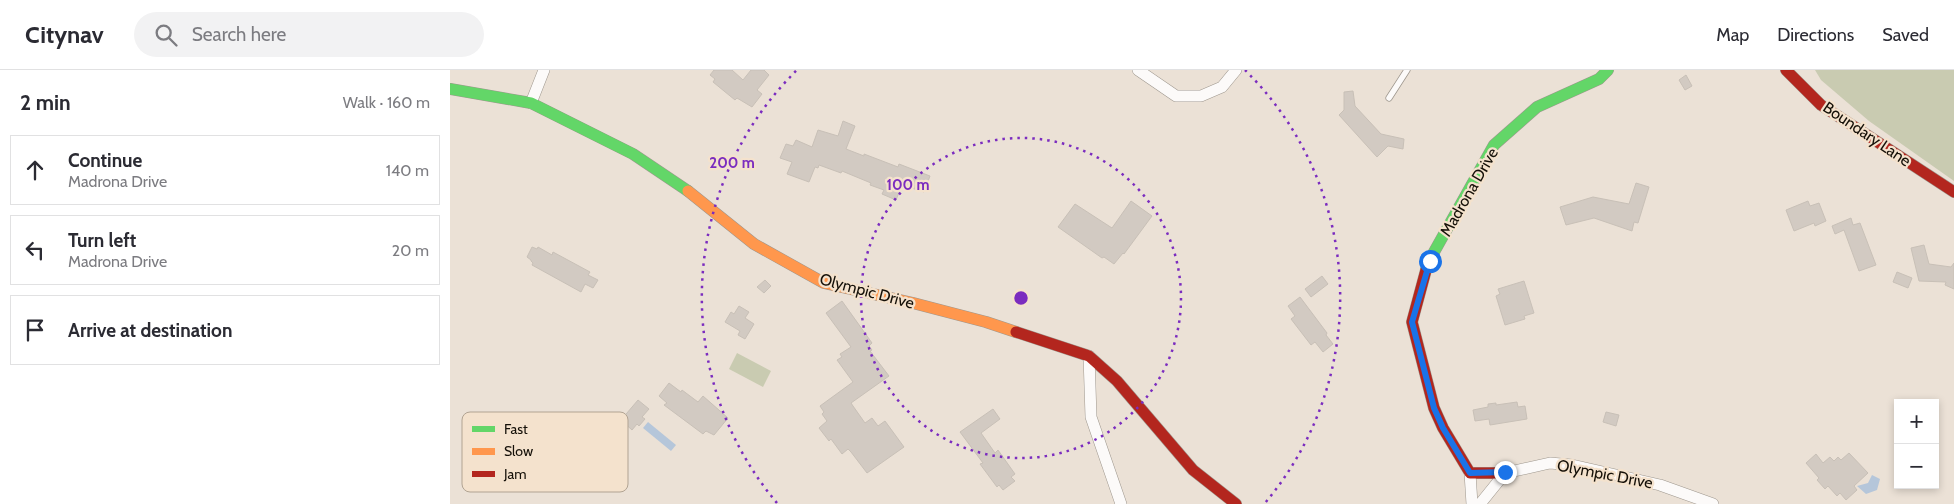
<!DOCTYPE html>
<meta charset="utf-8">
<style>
:root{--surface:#fff;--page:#f2f2f3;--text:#2b2b33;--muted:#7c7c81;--line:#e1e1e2}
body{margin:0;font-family:Cabin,sans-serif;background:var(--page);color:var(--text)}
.controls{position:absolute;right:15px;bottom:15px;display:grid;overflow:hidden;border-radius:0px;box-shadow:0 2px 8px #0003}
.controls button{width:45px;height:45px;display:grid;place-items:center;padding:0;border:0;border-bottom:1px solid var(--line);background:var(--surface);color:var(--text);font:25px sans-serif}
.stop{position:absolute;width:15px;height:15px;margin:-11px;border:4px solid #1a73e8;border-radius:50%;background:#fff}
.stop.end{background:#1a73e8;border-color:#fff;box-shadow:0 1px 5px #0008}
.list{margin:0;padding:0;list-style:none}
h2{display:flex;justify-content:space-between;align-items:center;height:65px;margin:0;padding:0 20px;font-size:21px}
h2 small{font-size:16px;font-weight:400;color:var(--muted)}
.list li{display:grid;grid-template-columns:32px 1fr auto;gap:15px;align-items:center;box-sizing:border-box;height:70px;margin:0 10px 10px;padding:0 10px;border:1px solid var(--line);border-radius:0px}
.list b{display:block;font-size:19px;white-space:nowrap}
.list p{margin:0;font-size:16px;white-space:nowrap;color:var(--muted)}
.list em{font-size:16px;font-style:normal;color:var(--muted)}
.icon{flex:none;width:28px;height:28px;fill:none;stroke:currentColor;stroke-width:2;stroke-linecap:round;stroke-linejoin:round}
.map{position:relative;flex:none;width:1504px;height:434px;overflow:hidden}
header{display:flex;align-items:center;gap:30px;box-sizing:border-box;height:70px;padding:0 25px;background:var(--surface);border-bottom:1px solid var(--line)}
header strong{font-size:24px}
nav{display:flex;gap:28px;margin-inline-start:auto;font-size:18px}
.search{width:350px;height:45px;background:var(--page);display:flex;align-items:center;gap:12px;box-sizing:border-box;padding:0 18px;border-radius:28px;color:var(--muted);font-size:19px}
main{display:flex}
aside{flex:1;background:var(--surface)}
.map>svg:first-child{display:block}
.green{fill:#c9cbb1}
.water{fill:#b5c6da}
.building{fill:#d2cac2;stroke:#c8c0b7}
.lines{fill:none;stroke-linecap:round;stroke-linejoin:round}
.lane-casing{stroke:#9e978e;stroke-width:7}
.street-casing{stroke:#9e978e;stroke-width:12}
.fast-casing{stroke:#9e978e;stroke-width:12}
.slow-casing{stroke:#9e978e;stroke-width:12}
.jam-casing{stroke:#9e978e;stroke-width:12}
.lane{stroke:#fcfaf9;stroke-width:5.5}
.street{stroke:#fcfaf9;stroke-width:11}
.fast{stroke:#63d668;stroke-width:11}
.slow{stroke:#ff974d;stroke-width:11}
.jam{stroke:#b3261e;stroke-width:11}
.route{stroke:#1a73e8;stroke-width:6}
.ring{fill:none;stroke:#7b2cbf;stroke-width:2.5;stroke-dasharray:2.5 5}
.labels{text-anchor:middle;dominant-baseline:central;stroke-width:4.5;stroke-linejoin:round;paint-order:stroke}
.street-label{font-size:16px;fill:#151008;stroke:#f4e2cd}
.key{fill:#f4e2cd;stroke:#b1a392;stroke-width:1}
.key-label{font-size:14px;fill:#151008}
.centre{fill:#7b2cbf;stroke:#f4e2cd;stroke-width:2.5}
.ring-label{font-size:15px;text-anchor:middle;font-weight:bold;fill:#7b2cbf;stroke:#f4e2cd;stroke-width:4.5;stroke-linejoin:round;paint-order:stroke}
</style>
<header>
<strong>Citynav</strong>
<div class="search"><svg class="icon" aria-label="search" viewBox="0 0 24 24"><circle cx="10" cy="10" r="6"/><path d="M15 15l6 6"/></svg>Search here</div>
<nav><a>Map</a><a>Directions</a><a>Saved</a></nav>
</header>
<main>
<aside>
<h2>2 min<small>Walk · 160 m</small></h2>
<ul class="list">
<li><svg class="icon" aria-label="ahead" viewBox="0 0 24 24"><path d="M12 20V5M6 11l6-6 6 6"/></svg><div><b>Continue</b><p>Madrona Drive</p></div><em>140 m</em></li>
<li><svg class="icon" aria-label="left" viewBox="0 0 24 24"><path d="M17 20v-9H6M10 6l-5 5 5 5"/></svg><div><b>Turn left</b><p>Madrona Drive</p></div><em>20 m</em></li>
<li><svg class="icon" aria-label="arrive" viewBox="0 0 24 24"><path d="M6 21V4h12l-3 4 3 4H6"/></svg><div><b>Arrive at destination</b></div></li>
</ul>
</aside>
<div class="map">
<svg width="1504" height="434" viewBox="0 0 1504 434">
<rect width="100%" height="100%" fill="#ebe1d6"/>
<g class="green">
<path d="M1365,0h139v111l-85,-60 -48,-41z"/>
<path d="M287,283l34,18 -8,16 -34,-18z"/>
</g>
<g class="water">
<path d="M198,352l28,23 -5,6 -28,-23z"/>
<path d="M1422,405l8,4 -3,11 -11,4 -9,-8 11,-3z"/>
</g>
<g class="building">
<path d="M264,0h18l11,10 8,-10h13l5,5 -12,15 5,4 -10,13 -15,-9 -2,2 -22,-18 2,-3 -5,-4z"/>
<path d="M1236,5l6,11 -7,4 -6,-10z"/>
<path d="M903,21l2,15 26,28 23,5 -1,10 -15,-3 -11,11 -38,-42 5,-5v-18z"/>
<path d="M393,51l12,5 -9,23 18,7v-2l34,13 1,-3 31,12 -6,16 -22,-7 -6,15 -14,-6 2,-4 -14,-5 1,-2 -29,-12 -1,2 -22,-8 -1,3 -3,-1 -6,15 -22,-8 5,-12 -12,-4 6,-14 7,2 3,-6 16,7 6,-17 20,6z"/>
<path d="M1186,113l13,4 -11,36 -4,-1 -2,9 -38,-13 -28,7 -6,-18 33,-10 36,7z"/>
<path d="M681,131l21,15 -28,38 -1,-1 -9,11 -10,-7 -2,1 -44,-31 17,-23 37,24z"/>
<path d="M1358,131l2,5 9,-3 7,18 -11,5 -1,-3 -20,8 -8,-21z"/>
<path d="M1401,148l2,7 7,-2 16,42 -17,6 -15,-41 -9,4 -3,-8z"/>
<path d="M1474,175l5,19 22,3 3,-4v26l-9,-4 1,-3 -27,-1 -8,-33z"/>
<path d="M82,177l5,2 1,-2 14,8 1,-3 37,20 -2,3 10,5 -5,8 -8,-4 -4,8 -49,-27 1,-2 -2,-2v-1l-4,-3z"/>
<path d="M1447,202l15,6 -4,10 -15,-6z"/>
<path d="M872,206l6,8 -17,13 -6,-8z"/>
<path d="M315,210l6,6 -7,7 -7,-6z"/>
<path d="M1074,211l10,32 -10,3 1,3 -20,6 -9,-29 4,-2 -2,-5z"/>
<path d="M850,227l27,36 -1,2 7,9 -10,8 -8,-10 -4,3 -20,-26 4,-3 -7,-10z"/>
<path d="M392,231l30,42 -3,3 3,4 -2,1 19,25 -38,27 2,3 12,17 7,-5 6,8 7,-5 19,26 -37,26 -16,-21 -3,-3 -6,5 -11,-15 -2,2 -10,-13 8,-7 -5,-7 2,-2 -4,-6 33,-24 -16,-22 5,-3 -2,-3 11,-7 -25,-34z"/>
<path d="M289,236l10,6 -4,6 9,6 -9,15 -7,-4 2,-4 -15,-9 6,-10 3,2z"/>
<path d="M219,313l12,9 1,-2 16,12 5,-6 25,22 -14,17 -8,-4 -3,3 -39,-29 3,-2 -8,-7z"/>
<path d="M188,330l11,9 -7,8 3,2 -6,7 -2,-2 -5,6 -11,-10z"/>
<path d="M1067,332l1,5 7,-1 2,13 -37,6 -1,-6 -14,2 -2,-11 15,-3v-3l8,-1v2z"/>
<path d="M543,339l7,10 -19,14 14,20 3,-3 17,24 -4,3 4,4 -12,9 -4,-5 -2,2 -17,-23 3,-1 -23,-31z"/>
<path d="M1156,342l13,3 -3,11 -13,-4z"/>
<path d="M1399,383l19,20 -14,13 3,4 -11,10 -6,-7 -3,3 -9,-10 -3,3 -8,-9 2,-2 -13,-15 10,-9 7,9 7,-6 4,4 4,-4 3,3z"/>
</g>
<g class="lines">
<defs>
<path id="lane" d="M939,28l18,-28"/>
<g id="street">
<path d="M688,0l38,26h25l21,-9 14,-17"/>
<path d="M81,33l13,-33"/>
<path d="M639,286l2,61 30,87"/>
<path d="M1020,403l2,31"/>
<path d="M1030,434l25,-31 45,-10 22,2 88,20 53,19"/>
</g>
<g id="fast">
<path d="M0,19l81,14 102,51 55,37"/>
<path d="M976,200l3,-9 65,-116 43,-38 62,-28 9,-9"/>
</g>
<path id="slow" d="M238,121l66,53 70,39 89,20 73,19 30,10"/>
<g id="jam">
<path d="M1336,0l35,35 133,87"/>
<path d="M976,200l-14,52 22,86 9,20 27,45h35"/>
<path d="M566,262l73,24 28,25 76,89 43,34"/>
</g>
</defs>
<use href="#lane" class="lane-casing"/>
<use href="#street" class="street-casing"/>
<use href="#fast" class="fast-casing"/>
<use href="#slow" class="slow-casing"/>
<use href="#jam" class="jam-casing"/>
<use href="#lane" class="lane"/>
<use href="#street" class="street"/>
<use href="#fast" class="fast"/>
<use href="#slow" class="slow"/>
<use href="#jam" class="jam"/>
</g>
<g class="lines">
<path class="route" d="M980,191l-18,61 22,86 9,20 27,45 35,-1"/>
</g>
<g class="ring">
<circle cx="571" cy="228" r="160"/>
<path d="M327 433A319 319 0 0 1 347 0M795 0A319 319 0 0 1 815 433"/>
</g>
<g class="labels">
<g class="street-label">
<text transform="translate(1417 64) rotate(34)">Boundary Lane</text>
<text transform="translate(1019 122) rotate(-60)">Madrona Drive</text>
<text transform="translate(417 221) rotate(15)">Olympic Drive</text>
<text transform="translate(1155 404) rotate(11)">Olympic Drive</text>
</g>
</g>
<rect x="12" y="342" width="166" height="80" rx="8" class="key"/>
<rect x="22" y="356" width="23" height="6" fill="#63d668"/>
<rect x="22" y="378" width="23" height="7" fill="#ff974d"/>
<rect x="22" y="401" width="23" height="6" fill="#b3261e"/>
<g class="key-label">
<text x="54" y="364">Fast</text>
<text x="54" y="386">Slow</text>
<text x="54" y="409">Jam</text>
</g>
<circle cx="571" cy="228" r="8" class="centre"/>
<g class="ring-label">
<text x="282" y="98">200 m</text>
<text x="458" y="120">100 m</text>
</g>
</svg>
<div class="controls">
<button>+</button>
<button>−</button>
</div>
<div class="stop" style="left:980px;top:191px"></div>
<div class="stop end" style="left:1055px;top:402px"></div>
</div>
</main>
